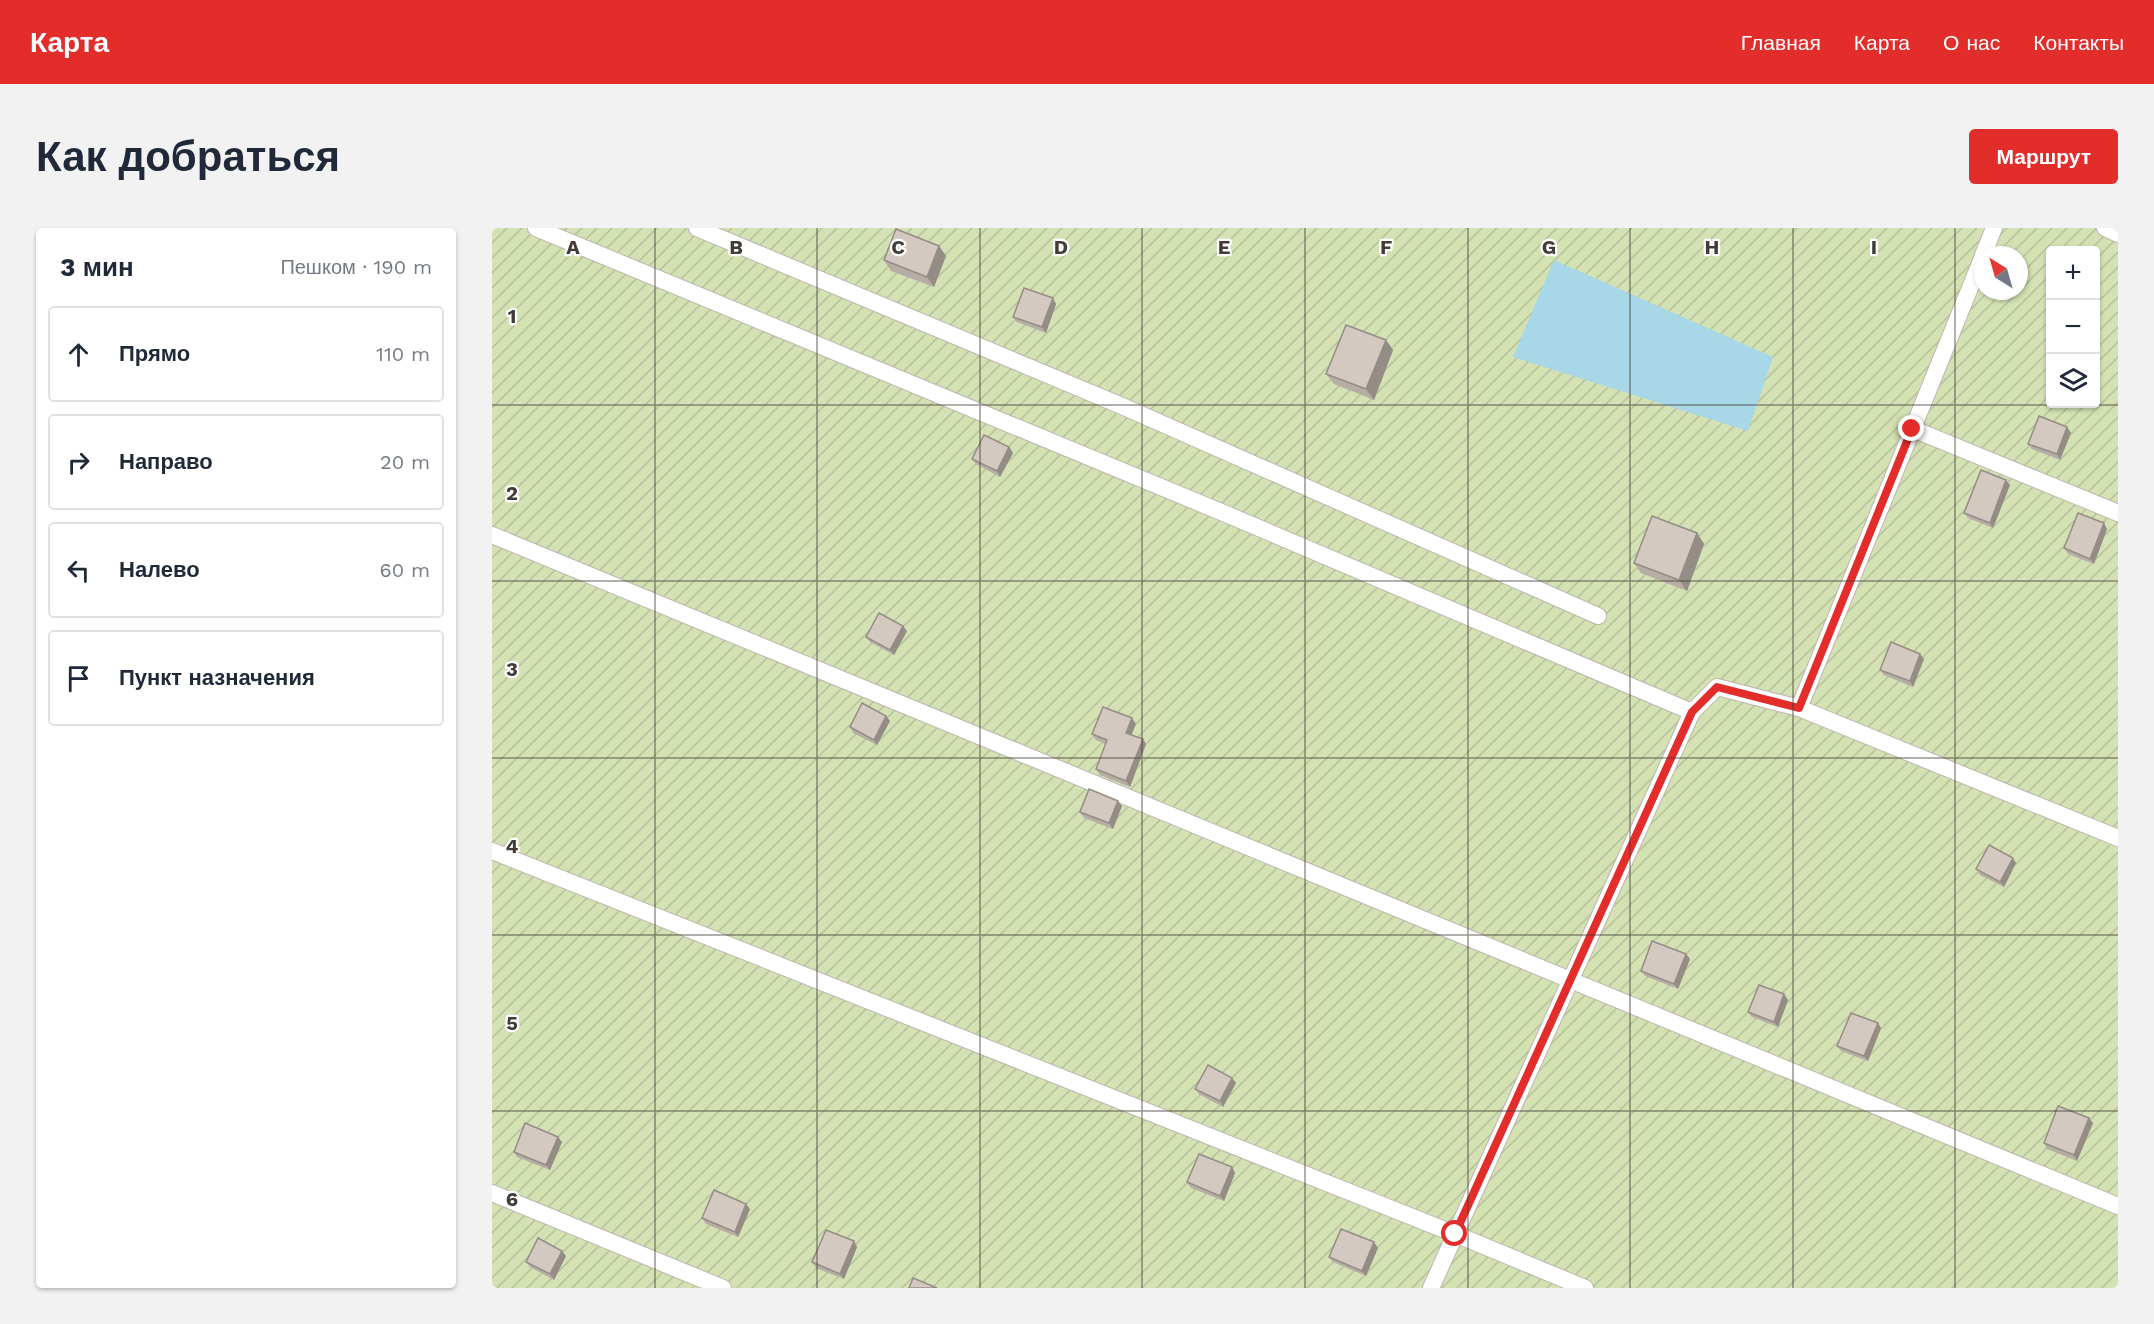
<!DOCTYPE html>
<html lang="ru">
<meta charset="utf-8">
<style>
:root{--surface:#fff;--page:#f2f2f3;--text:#1f2937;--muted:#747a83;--line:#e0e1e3;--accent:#e32d2b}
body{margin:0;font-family:"Work Sans",sans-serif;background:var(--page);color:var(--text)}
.controls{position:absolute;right:18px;top:18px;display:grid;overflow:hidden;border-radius:6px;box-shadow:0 2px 4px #0004}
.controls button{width:54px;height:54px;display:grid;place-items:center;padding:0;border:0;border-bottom:2px solid var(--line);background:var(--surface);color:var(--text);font:30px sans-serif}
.compass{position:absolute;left:1482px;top:18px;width:54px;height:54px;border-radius:50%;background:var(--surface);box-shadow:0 2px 4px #0004;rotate:323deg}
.stop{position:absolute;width:18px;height:18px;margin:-14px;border:4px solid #e32d2b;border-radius:50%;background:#fff}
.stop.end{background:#e32d2b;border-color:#fff;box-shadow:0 2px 6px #0008}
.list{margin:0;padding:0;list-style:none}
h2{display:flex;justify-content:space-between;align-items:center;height:78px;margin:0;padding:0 24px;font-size:26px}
h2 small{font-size:20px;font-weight:400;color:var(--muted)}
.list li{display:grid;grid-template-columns:39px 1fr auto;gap:18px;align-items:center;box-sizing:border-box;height:96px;margin:0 12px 12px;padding:0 12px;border:2px solid var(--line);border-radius:6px}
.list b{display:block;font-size:22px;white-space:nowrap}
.list em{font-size:20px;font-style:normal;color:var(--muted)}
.icon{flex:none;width:33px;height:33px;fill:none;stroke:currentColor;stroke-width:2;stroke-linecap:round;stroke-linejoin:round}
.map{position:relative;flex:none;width:1626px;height:1060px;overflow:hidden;border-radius:6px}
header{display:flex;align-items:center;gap:36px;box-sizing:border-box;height:84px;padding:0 30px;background:var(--accent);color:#fff}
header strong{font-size:28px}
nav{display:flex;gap:33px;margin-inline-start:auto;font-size:21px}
.intro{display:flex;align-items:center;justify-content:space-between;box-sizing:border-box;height:144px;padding:0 36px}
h1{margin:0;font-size:42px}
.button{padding:15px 27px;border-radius:6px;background:var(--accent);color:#fff;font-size:21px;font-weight:700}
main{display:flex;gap:36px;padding:0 36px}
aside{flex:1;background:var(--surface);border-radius:6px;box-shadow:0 2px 4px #0004}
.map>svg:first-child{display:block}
.garden{fill:url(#garden-furrows);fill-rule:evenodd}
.water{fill:#a8d7e8}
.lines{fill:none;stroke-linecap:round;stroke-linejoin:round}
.service-casing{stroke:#beb6ad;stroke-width:18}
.service{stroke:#fff;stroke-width:16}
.wall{fill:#b6ada5}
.shaded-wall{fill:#948d86}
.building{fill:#d4c9c0;stroke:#948d86;stroke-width:1.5}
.route{stroke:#e32d2b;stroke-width:8}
.grid{fill:none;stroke:#433c36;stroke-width:1.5;stroke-opacity:0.55}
.grid-label{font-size:20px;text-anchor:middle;font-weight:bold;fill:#433c36;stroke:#fff;stroke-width:4.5;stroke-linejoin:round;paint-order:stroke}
</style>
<header>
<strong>Карта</strong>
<nav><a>Главная</a><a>Карта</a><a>О нас</a><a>Контакты</a></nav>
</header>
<div class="intro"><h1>Как добраться</h1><a class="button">Маршрут</a></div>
<main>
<aside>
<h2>3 мин<small>Пешком · 190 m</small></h2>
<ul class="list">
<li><svg class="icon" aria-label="ahead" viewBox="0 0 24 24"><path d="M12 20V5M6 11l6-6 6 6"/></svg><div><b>Прямо</b></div><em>110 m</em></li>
<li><svg class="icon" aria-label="right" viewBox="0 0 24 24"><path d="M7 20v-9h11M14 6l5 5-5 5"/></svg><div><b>Направо</b></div><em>20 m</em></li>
<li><svg class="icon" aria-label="left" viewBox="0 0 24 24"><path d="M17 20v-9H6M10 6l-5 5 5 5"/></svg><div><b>Налево</b></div><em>60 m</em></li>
<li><svg class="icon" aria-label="arrive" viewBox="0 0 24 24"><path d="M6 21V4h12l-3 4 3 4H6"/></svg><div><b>Пункт назначения</b></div></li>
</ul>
</aside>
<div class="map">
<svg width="1626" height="1060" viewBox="0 0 1626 1060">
<defs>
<pattern id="garden-furrows" width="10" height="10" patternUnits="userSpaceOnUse" patternTransform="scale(1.5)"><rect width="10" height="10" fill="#d3e1b3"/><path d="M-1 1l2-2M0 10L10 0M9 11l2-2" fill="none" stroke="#b6c29b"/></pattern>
</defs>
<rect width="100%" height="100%" fill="#f1ece6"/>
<path class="garden" d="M0,0h1626v1060h-1626zM1558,22h46v154h-46zM1491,27h36v36h-36z"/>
<path class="water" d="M1062,32l219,97 -25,74 -235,-74z"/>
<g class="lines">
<defs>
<g id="service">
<path d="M44,0l690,286 466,198"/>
<path d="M205,0l425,178 476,210"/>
<path d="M1613,0l13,6"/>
<path d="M1491,27l11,-27"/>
<path d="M1421,201l205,84"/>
<path d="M0,307l1626,671"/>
<path d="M1307,480l184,-452"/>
<path d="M0,623l963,383 130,54"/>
<path d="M0,965l231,95"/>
<path d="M939,1060l261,-576 25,-25 82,21 319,130"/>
</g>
</defs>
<use href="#service" class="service-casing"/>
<use href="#service" class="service"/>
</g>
<g class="wall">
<path d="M447,18l7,10 -12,31 -43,-16 -7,-11z"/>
<path d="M561,70l3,6 -10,29 -29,-11 -4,-5z"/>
<path d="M894,112l7,10 -19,50 -40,-16 -8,-10z"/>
<path d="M1575,199l4,6 -11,27 -28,-11 -4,-5z"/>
<path d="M517,219l4,6 -13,24 -24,-13 -4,-5z"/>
<path d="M1518,257l-17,43 -25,-10 -4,-5z"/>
<path d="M1615,301l-13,35 -26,-10 -4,-6z"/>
<path d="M1205,305l7,11 -17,47 -46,-18 -7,-10z"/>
<path d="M415,403l-13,24 -24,-13 -4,-5z"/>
<path d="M1428,426l4,5 -11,28 -29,-12 -4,-5z"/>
<path d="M394,488l4,5 -13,24 -24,-12 -3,-6z"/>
<path d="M644,496l-5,11 12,4 3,5 -16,43 -30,-12 -4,-6 10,-25 -10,-4 -4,-6z"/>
<path d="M630,578l-9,23 -29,-11 -4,-6z"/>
<path d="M1524,635l-12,24 -24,-12 -4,-6z"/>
<path d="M1194,726l4,5 -12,30 -33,-13 -4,-5z"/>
<path d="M1292,766l4,6 -10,27 -26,-10 -4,-5z"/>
<path d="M1389,800l-13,33 -27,-10 -4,-5z"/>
<path d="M740,850l4,5 -13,24 -24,-13 -4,-5z"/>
<path d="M1601,895l-16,38 -30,-12 -3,-6z"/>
<path d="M70,914l-12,28 -33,-13 -3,-5z"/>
<path d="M740,939l3,6 -11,28 -33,-13 -4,-6z"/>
<path d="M258,981l-12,28 -32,-13 -4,-6z"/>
<path d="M362,1013l3,6 -13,32 -28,-11 -4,-6z"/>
<path d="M886,1020l-12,28 -33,-14 -4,-5z"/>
<path d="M74,1028l-12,24 -24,-13 -4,-5z"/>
</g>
<g class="shaded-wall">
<path d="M447,18l7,10 -12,31 -7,-10z"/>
<path d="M561,70l3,6 -10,29 -4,-6z"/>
<path d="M894,112l7,10 -19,50 -8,-11z"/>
<path d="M1575,199l4,6 -11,27 -3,-6z"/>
<path d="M517,219l4,6 -13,24 -3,-6z"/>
<path d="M1514,252l4,5 -17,43 -3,-5z"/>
<path d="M1612,295l3,6 -13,35 -4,-5z"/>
<path d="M1205,305l7,11 -17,47 -8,-11z"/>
<path d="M411,398l4,5 -13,24 -4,-5z"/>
<path d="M1428,426l4,5 -11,28 -3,-6z"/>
<path d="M394,488l4,5 -13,24 -3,-5z"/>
<path d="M640,490l4,6 -6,14 -4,-5z"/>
<path d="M651,511l3,5 -16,43 -4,-6z"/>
<path d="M626,573l4,5 -9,23 -4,-6z"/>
<path d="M1521,630l3,5 -12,24 -4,-5z"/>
<path d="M1194,726l4,5 -12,30 -4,-5z"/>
<path d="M1292,766l4,6 -10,27 -4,-5z"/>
<path d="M1386,795l3,5 -13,33 -4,-5z"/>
<path d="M740,850l4,5 -13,24 -3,-6z"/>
<path d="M1597,890l4,5 -16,38 -3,-6z"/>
<path d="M66,909l4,5 -12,28 -4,-5z"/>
<path d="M740,939l3,6 -11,28 -4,-5z"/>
<path d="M254,976l4,5 -12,28 -3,-5z"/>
<path d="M362,1013l3,6 -13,32 -4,-5z"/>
<path d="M882,1014l4,6 -12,28 -4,-5z"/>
<path d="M70,1023l4,5 -12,24 -4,-6z"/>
</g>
<g class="building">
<path d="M404,1l43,17 -12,31 -43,-17z"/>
<path d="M532,60l29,10 -11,29 -29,-10z"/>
<path d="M854,97l40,15 -20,49 -40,-15z"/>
<path d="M1547,188l28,11 -10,27 -29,-10z"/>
<path d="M492,207l25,12 -12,24 -25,-12z"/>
<path d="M1489,242l25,10 -16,43 -26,-10z"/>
<path d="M1586,285l26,10 -14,36 -26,-11z"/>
<path d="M1160,288l45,17 -18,47 -45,-17z"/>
<path d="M387,385l24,13 -13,24 -24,-13z"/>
<path d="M1399,414l29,12 -10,27 -30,-11z"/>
<path d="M370,475l24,13 -12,24 -24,-13z"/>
<path d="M611,479l29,11 -6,15 17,6 -17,42 -30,-12 11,-29 -15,-6z"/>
<path d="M597,561l29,12 -9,22 -29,-11z"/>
<path d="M1497,617l24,13 -13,24 -24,-13z"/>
<path d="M1160,713l34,13 -12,30 -33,-13z"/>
<path d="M1267,757l25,9 -10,28 -26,-10z"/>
<path d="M1359,785l27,10 -14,33 -27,-10z"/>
<path d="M716,837l24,13 -12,23 -25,-12z"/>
<path d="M1566,878l31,12 -15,37 -30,-12z"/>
<path d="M33,895l33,14 -12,28 -32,-13z"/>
<path d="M707,926l33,13 -12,29 -33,-14z"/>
<path d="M222,962l32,14 -11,28 -33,-14z"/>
<path d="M849,1001l33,13 -12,29 -33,-14z"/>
<path d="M334,1002l28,11 -14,33 -28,-12z"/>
<path d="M46,1010l24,13 -12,23 -24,-12z"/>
<path d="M421,1050l24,10h-28z"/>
</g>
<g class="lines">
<path class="route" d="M963,1006l237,-522 25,-25 82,21 113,-279"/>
</g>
<path class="grid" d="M163,0v1060M325,0v1060M488,0v1060M650,0v1060M813,0v1060M976,0v1060M1138,0v1060M1301,0v1060M1463,0v1060M0,177h1626M0,353h1626M0,530h1626M0,707h1626M0,883h1626"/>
<g class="grid-label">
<text x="81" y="26">A</text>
<text x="244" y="26">B</text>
<text x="406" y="26">C</text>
<text x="569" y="26">D</text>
<text x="732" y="26">E</text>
<text x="894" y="26">F</text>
<text x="1057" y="26">G</text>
<text x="1220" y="26">H</text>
<text x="1382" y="26">I</text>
<text x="20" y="95">1</text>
<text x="20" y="272">2</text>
<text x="20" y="448">3</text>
<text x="20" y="625">4</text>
<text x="20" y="802">5</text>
<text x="20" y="978">6</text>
</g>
</svg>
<div class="controls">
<button>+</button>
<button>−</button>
<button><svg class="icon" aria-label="layers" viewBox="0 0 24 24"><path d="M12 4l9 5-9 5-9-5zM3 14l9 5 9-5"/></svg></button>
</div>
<svg class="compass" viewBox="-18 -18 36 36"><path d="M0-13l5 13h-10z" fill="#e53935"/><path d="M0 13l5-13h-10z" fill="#747a83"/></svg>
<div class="stop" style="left:963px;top:1006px"></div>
<div class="stop end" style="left:1420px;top:201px"></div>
</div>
</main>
